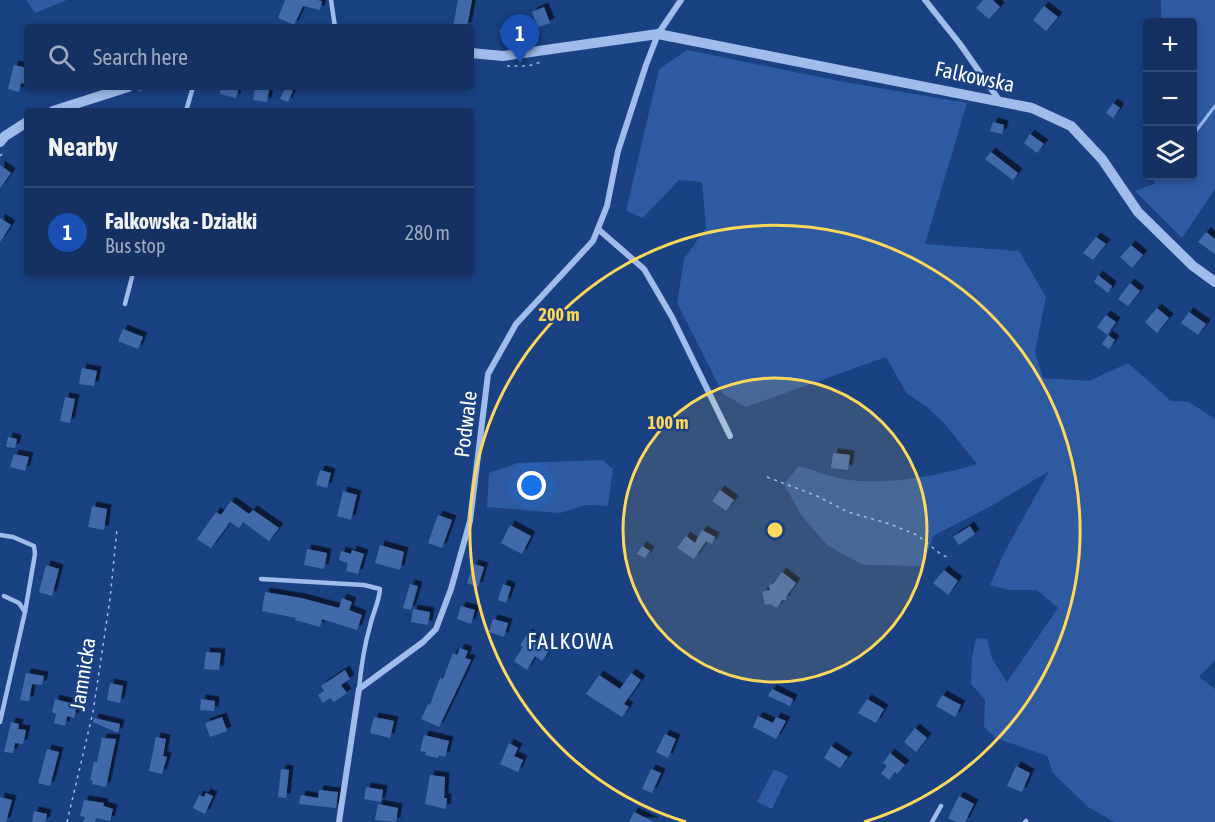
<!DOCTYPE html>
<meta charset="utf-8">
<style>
:root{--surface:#143162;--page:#213d6b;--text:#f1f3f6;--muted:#9da9be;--line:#334c77;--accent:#95b2f1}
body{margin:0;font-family:"Asap Condensed",sans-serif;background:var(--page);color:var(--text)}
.controls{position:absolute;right:18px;top:18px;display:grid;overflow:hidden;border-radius:6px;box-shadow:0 3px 9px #0003}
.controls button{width:54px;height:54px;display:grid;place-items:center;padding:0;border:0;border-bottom:2px solid var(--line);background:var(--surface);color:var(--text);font:30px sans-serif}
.you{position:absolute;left:532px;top:486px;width:21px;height:21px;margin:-15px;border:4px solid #fff;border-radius:50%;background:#1a73e8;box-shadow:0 0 0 9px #1a73e833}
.badge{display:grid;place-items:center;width:39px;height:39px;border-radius:50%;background:var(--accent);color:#fff;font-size:20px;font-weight:700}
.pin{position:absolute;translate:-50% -50px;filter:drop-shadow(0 2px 3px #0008)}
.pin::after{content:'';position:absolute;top:32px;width:21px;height:18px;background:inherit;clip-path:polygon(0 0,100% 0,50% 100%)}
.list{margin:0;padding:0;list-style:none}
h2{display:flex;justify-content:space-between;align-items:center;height:78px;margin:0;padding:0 24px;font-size:26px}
h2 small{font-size:20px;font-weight:400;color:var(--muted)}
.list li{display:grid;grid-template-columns:39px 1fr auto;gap:18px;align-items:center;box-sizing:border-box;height:90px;padding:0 24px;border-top:2px solid var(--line)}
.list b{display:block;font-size:22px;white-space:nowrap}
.list p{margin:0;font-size:20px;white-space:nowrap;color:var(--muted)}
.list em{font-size:20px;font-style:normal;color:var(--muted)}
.icon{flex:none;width:33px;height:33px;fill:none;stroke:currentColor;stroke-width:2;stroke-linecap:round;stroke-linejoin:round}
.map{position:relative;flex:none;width:1215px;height:822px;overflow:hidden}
.search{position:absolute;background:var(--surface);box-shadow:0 3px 9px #0003;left:24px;top:24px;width:450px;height:66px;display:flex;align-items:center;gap:15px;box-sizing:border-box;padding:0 21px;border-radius:6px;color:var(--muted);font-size:22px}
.panel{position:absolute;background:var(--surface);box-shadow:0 3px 9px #0003;left:24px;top:108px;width:450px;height:168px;border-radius:6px}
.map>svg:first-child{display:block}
.green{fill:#2d5aa1}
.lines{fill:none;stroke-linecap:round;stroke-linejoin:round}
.stream{stroke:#92b6ed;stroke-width:3}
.building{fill:#436bab;filter:url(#shadow)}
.path{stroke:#9fbceb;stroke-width:1.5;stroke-dasharray:3 4.5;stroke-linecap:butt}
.service{stroke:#9fbceb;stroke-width:4.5}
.minor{stroke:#9fbceb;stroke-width:6}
.tertiary{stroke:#9fbceb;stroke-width:10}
.ring{fill:none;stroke:#fdd85b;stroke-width:3}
.labels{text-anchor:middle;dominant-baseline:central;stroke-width:4.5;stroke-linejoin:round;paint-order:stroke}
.street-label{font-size:21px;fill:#fff;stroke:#1a4182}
.neighbourhood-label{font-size:22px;letter-spacing:1.5px;fill:#fff;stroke:#1a4182}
.centre{fill:#fdd85b;stroke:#1a4182;stroke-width:3}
.ring-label{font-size:18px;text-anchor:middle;font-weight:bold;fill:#fdd85b;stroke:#1a4182;stroke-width:4.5;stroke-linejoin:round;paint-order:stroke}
</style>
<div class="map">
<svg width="1215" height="822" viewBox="0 0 1215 822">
<defs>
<filter id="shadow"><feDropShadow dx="4.5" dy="-4.5" stdDeviation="0" flood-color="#0009"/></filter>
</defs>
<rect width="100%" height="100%" fill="#1a4182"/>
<g class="green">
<path d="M26,0h41l-32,13z"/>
<path d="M1161,0h54v189l-33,49 -47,-47 19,-7 1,-8h37v-154h-31z"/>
<path d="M687,50l152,31 128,22 -42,141 94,7 27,46 -11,55 8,26 46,3 39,-18 43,38 18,1 26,17v241l-16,17 16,12v133h-101l-26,-15 -35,-34 -6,-17 -51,-18 -12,-11 1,-27 -14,-16 1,-27 4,-19 11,1 5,19 15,24 51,-74 -21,-18h-28l-19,-5 14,-32 45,-82 -56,34 -60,31 -10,30 -60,-1 -36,-20 -26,-30 -17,-31 15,-18c14,4 29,10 44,13 39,7 97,-3 134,-15l-32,-40 -19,-18 -19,-12 -21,-37 -140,50 -23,-13 -46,-91 7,-44 22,-31 -4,-46 -23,-2 -36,38 -17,-7 33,-142z"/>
<path d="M603,460l10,9 -5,37 -22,-1 -26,8 -73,-6 2,-34 29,-10z"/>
<path d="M774,769l14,7 -16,33 -15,-7z"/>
</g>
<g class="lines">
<path class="stream" d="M1192,152l4,-21 19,-25"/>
</g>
<g class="building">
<path d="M285,0h32l5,1 -2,9 -17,-4 -9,19 -16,-7z"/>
<path d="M458,0h14l-5,27h-14z"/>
<path d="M983,0h10l7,7 -11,12 -13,-11z"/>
<path d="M1044,6l14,11 -12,14 -13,-11z"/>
<path d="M544,7l6,16 -12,4 -6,-15z"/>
<path d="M511,27l3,10 -12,4 -3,-11z"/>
<path d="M14,65l13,3v16l-6,-1 -2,9 -11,-3z"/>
<path d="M221,87h18l-3,11 -16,-4z"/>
<path d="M255,88l14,2 -2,12 -14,-2z"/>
<path d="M285,88l8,3 -5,11 -8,-3z"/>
<path d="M1113,103l7,5 -7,10 -7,-5z"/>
<path d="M993,122l11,3 -2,9 -12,-3z"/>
<path d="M1030,134l14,10 -7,9 -13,-10z"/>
<path d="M991,152l27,21 -5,7 -28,-21z"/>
<path d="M0,165l11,8 -11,15z"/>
<path d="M0,218l11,7 -11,17z"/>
<path d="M1206,232l9,7v15l-17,-12z"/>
<path d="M1096,237l10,7 -13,16 -10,-7z"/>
<path d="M1131,245l12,10 -11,13 -12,-11z"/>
<path d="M1098,275l14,11 -4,7 -14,-11z"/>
<path d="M1130,283l10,8 -12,15 -10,-7z"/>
<path d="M1157,308l12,10 -12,15 -12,-11z"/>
<path d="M1189,312l17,12 -8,11 -17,-12z"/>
<path d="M1106,315l10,7 -9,13 -10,-8z"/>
<path d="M123,329l20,8 -5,12 -20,-8z"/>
<path d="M1108,335l7,5 -6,9 -7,-5z"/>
<path d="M82,368l15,3 -3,15 -15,-2z"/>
<path d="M65,397l10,2 -5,24 -10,-2z"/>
<path d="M8,437l9,2 -2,9 -9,-1z"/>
<path d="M833,453l17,2 -2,15 -17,-2z"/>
<path d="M14,454l15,3 -4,14 -15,-4z"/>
<path d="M320,470l11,3 -4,15 -11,-3z"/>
<path d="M720,490l14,10 -8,11 -14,-10z"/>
<path d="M343,491l14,4 -6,25 -14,-4z"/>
<path d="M231,501l18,13 4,-4 26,18 -10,13 -26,-19 -4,6 -9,-6 -19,26 -14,-9 19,-27 5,3z"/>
<path d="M92,506l15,3 -3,21 -16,-3z"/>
<path d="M438,515l14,5 -10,28 -14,-5z"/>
<path d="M510,525l21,11 -9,18 -21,-11z"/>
<path d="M970,526l5,8 -16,11 -6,-8z"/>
<path d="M702,530l13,7 -3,7 -6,-3 -12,18 -17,-11 9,-12 9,7z"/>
<path d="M380,545l24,7 -4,18 -25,-7z"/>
<path d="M642,546l8,5 -5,7 -8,-4z"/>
<path d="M307,549l20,4 -3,16 -20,-4z"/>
<path d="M352,550l12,4 -6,20 -12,-3 2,-8 -9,-3 2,-9 10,3z"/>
<path d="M474,564l10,3 -6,20 -11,-4z"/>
<path d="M46,565l13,4 -7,27 -13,-4z"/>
<path d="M944,570l14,11 -10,14 -15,-12z"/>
<path d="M782,572l14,11 -10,14v3h-4l-5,8 -7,-4 -5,1 -3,-13 8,-2 -1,-5 4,-1z"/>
<path d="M410,584l8,2 -7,24 -8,-2z"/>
<path d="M503,584l8,3 -5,16 -8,-3z"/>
<path d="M265,592l36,6 38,10 3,-10 10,4 -3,8 13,5 -5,15 -35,-11 -2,8 -25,-7 1,-2 -34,-7z"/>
<path d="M461,606l14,4 -4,14 -14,-5z"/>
<path d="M413,609l17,3 -2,13 -17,-3z"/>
<path d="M493,619l15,4 -4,14 -15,-5z"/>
<path d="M528,633l22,16 -8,12 -7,-5 -8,14 -13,-9 9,-14 -3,-2z"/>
<path d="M460,648l8,3 -3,7 6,2 -32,67 -18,-8 7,-15 2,1 10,-27 3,1 10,-26 4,2z"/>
<path d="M206,652l15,1 -2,17 -15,-1z"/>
<path d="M345,670l5,9 -9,6 6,8 -13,9 -4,-4 -7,5 -5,-8 6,-4 -3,-5z"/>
<path d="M26,673l18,3 -2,9 -10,-1 -3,17 -9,-1z"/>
<path d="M631,673l10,7 -17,24 5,3 -7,10 -36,-23 13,-19 21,14z"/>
<path d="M110,683l13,3 -3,17 -13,-3z"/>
<path d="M772,689l21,10 -3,7 -22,-10z"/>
<path d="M942,695l19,10 -6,12 -19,-11z"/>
<path d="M55,699l22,6 -3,13 -7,-2 -2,10 -11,-3 2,-9 -4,-2z"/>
<path d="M201,699l14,2 -1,10 -14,-1z"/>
<path d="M867,699l17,10 -8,14 -18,-10z"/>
<path d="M758,716l15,7 3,-6 10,4 -10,18 -23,-12z"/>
<path d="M222,717l5,14 -17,6 -5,-14z"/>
<path d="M374,717l20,4 -4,17 -20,-5z"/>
<path d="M94,718l26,6 -2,9 -25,-11z"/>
<path d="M11,722l8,2 -1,5 8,1 -3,14 -8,-1 -2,10 -9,-1z"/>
<path d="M915,728l12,10 -11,14 -12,-10z"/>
<path d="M665,734l11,5 -8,19 -12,-6z"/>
<path d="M424,735l25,6 -4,16 -6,-2 -1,3 -13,-3 1,-3 -6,-1z"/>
<path d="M156,737l10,2 -3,17 4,1 -5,17 -13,-3z"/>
<path d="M102,738l14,1 -10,48 -14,-3 1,-3 -3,-1 4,-18h3z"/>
<path d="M509,743l9,5 -4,8 9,4 -5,12 -18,-8z"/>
<path d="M831,746l17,11 -8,11 -16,-10z"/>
<path d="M47,749l12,3 -9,34 -12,-3z"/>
<path d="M890,753l15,12 -8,9 -2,-2 -6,8 -8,-7 6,-7 -4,-3z"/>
<path d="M1016,766l14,7 -8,19 -15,-6z"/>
<path d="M281,769l8,1 -3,28 -8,-1z"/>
<path d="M651,769l10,4 -9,20 -10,-4z"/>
<path d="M430,775l15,2 -1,21h3l-1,11 -21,-5z"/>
<path d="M366,787l17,3 -2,12 -17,-3z"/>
<path d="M319,790l19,2 -2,16 -37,-4 2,-9 17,3z"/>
<path d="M206,793l7,3 -8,18 -12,-6 6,-13 5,2z"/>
<path d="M959,796l15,8 -9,18h-9l-8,-4z"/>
<path d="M0,797l12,3 -6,22h-6z"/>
<path d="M84,800l20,3 -1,3 10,3 -3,12 -14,-3 -1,4h-12l2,-5 -5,-1z"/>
<path d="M378,804l20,4 -2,14 -21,-2z"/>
<path d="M34,811l13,3 -2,8h-13z"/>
<path d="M634,812l20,10h-25z"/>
</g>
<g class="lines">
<g class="path">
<path d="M507,66h21l13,-4"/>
<path d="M139,90l11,-3"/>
<path d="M0,156l5,-5"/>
<path d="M767,477l50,19 31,16 42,12 27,11 25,20 8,3"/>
<path d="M67,822l26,-110 17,-113 7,-70"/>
</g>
<g class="service">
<path d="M331,0l4,27"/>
<path d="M186,111l7,-24"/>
<path d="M125,304l8,-31"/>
<path d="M0,535l13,2 21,9 1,8 -10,58"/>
<path d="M261,579l103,6 16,4c-1,13 -7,24 -10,37 -6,21 -9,41 -11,63"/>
<path d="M0,722l25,-110 -6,-9 -15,-7"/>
<path d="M932,822l9,-16"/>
<path d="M1025,822l1,-1"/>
</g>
<g class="minor">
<path d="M925,0l35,44 39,56"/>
<path d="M598,229l46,40 28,48 58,119"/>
<path d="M339,822l20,-133 64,-47 13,-13 15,-40 19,-68 18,-147 28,-50 77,-83 14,-35 11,-55 28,-86 12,-31 23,-34"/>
</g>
<g class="tertiary">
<path d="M471,53l32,3 155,-22 374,74 39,18 31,33 36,53 55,54 22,16"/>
<path d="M53,111l75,-24"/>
<path d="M0,142l5,-6 22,-14"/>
</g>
</g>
<circle cx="775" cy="530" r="152" fill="#fdd85b" fill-opacity=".12"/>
<g class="ring">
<circle cx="775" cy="530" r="152"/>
<path d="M686 822A305 305 0 1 1 864 822"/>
</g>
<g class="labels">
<g class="street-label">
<text transform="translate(975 76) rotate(12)">Falkowska</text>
<text transform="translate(465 424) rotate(-83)">Podwale</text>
<text transform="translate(82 674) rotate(-81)">Jamnicka</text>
</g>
<g class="neighbourhood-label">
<text x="571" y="641">FALKOWA</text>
</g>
</g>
<circle cx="775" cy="530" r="9" class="centre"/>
<g class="ring-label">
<text x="559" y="321">200 m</text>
<text x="668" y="429">100 m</text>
</g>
</svg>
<div class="controls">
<button>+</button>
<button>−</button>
<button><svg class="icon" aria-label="layers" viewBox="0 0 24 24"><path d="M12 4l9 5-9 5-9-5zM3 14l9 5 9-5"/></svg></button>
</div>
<div class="you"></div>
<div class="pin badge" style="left:520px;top:64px;background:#1a4fb4">1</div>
<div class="search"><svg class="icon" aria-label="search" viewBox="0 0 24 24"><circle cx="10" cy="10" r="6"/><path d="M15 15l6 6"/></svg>Search here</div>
<section class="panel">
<h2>Nearby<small></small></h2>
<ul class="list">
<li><span class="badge" style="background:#1a4fb4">1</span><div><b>Falkowska - Działki</b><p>Bus stop</p></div><em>280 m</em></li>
</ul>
</section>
</div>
